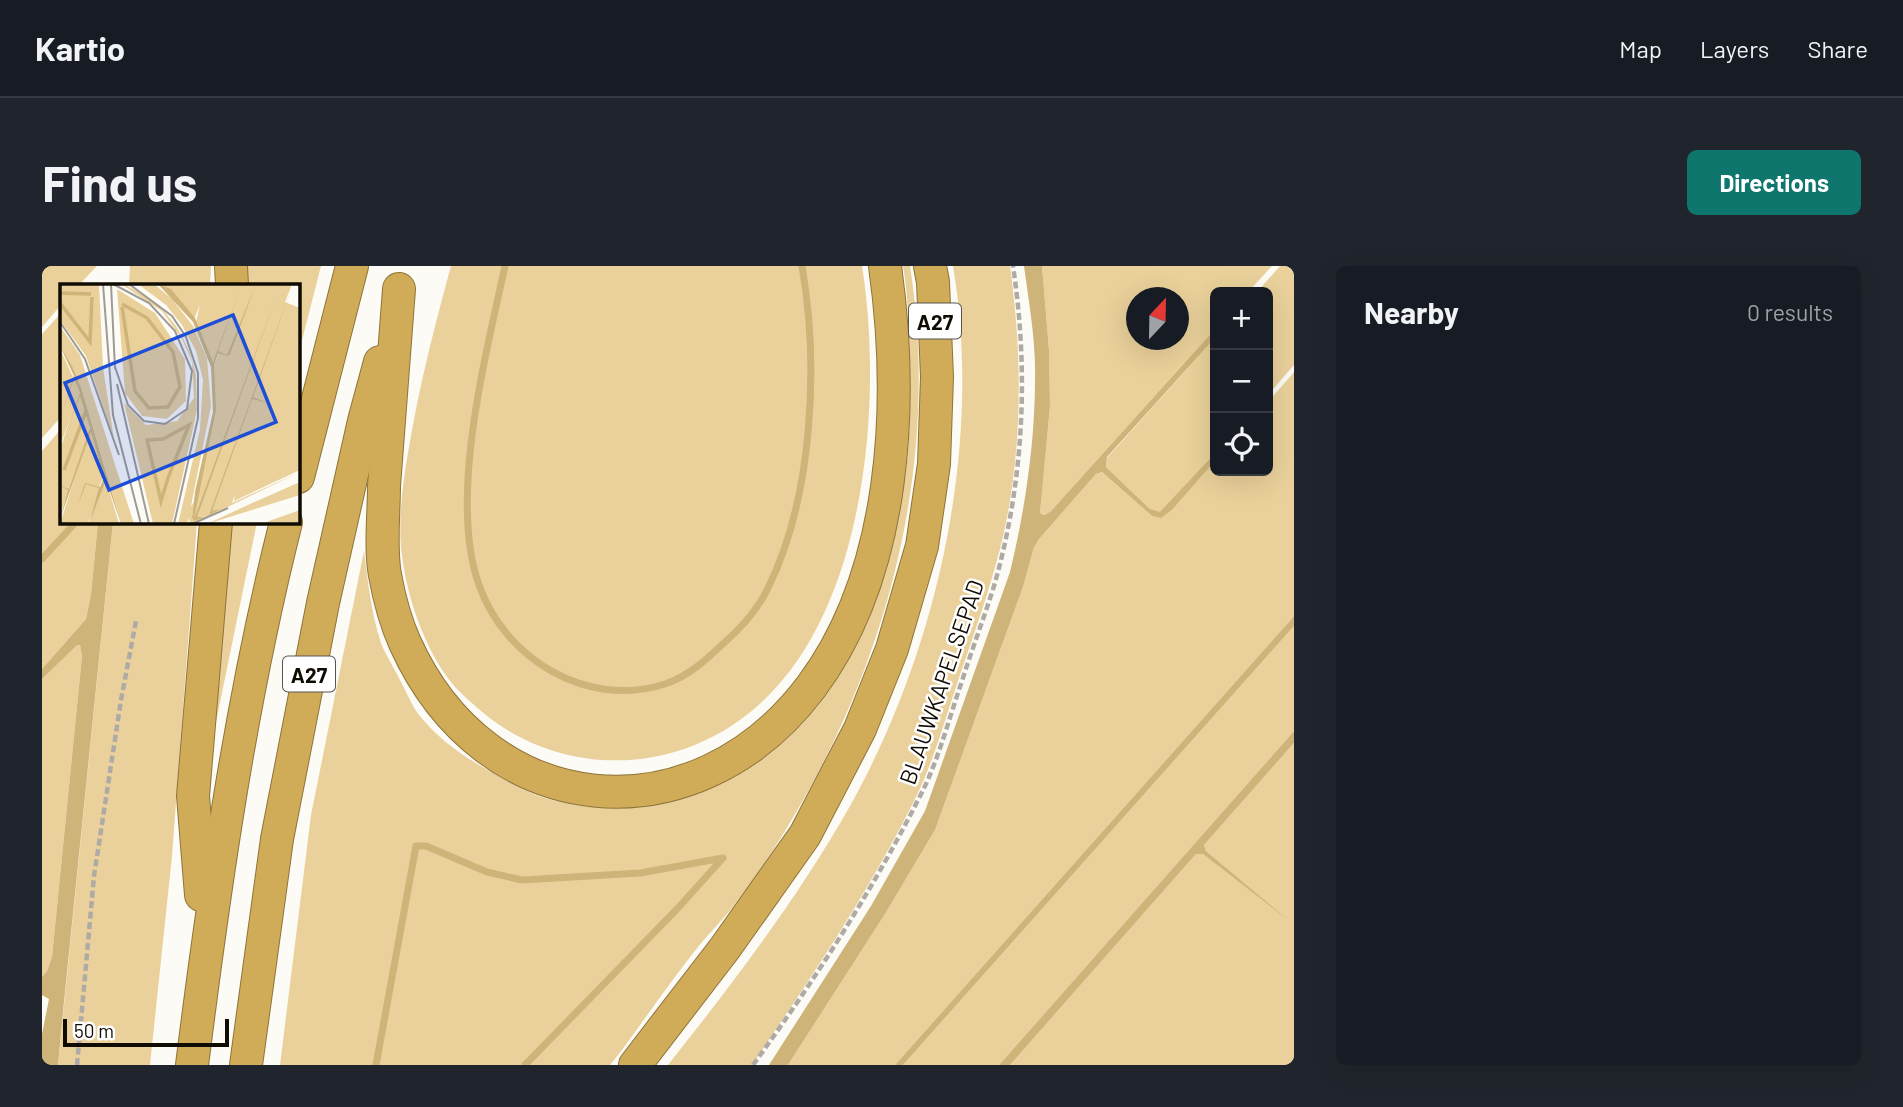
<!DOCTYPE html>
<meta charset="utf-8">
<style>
:root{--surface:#171b24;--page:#20242c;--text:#f1f3f6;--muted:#9ea1a6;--line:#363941;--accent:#0f766e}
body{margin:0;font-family:Barlow,sans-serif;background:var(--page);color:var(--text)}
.controls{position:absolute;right:21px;top:21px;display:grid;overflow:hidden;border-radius:10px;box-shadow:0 7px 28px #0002}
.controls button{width:63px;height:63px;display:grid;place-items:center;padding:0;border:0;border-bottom:2px solid var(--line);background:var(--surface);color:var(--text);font:35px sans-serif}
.compass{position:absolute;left:1084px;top:21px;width:63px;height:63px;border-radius:50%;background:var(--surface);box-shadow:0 7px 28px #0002;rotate:22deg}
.scale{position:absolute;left:21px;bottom:18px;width:166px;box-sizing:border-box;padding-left:7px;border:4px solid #100c04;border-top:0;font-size:19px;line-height:24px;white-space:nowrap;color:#100c04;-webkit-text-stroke:5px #fff;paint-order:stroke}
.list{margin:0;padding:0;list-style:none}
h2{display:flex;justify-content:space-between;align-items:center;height:91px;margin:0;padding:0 28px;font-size:30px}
h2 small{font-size:23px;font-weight:400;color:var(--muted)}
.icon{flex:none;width:38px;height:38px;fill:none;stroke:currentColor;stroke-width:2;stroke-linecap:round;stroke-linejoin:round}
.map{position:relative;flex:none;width:1252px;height:799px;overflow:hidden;border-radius:10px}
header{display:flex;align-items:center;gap:42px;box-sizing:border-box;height:98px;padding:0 35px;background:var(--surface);border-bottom:2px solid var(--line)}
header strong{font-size:33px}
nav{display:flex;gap:38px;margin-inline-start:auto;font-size:24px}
.intro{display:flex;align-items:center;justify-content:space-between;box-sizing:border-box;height:168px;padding:0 42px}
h1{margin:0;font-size:49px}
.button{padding:18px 32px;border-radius:10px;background:var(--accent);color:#fff;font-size:24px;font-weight:700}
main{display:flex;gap:42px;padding:0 42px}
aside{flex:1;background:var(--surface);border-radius:10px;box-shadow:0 7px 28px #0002}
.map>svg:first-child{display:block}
.green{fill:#ead19b;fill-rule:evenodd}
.water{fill:#ceb479}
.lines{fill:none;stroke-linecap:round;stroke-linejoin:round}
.stream{stroke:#ceb479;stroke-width:7}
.highway-casing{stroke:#8d743b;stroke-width:34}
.path{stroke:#aeaba5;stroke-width:4.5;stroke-dasharray:7 3.5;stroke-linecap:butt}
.highway{stroke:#d0ac58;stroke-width:32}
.labels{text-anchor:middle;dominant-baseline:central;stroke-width:5;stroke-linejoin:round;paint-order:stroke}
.shield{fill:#fff;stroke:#58554f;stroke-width:2}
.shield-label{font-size:21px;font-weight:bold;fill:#100c04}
.street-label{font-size:23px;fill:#100c04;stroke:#fff}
.inset-river{fill:none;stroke:#ceb479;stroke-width:3.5}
.inset-road{fill:none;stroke:#9e9b95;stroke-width:2}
.view{fill:#1d4ed8;fill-opacity:0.15;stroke:#1d4ed8;stroke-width:3.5}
.inset-edge{fill:none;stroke:#100c04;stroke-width:3.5}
</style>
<header>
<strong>Kartio</strong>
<nav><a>Map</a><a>Layers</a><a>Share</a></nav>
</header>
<div class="intro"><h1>Find us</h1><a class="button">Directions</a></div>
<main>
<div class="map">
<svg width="1252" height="799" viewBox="0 0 1252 799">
<rect width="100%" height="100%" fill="#fdfbf6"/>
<g class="green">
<path d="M0,0h55l-18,19h-18v20l-19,22z"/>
<path d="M88,0h81l-1,19h-81z"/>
<path d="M199,0h80l-23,90v-71h-57z"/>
<path d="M409,0h411c21,132 5,334 -96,432 -76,75 -194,84 -279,18 -14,-12 -29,-24 -40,-39 -26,-37 -41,-84 -46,-129 -3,-40 4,-79 11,-118 10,-55 24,-109 39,-164z"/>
<path d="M861,0h7c35,224 -38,453 -171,633 -14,19 -31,35 -45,53 -25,32 -48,65 -72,98l-12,15h-330l31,-250 53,-264c4,31 7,62 17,92 5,13 14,26 20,39 6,11 11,24 18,33 22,27 48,44 78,60 17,10 35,20 55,25 94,24 183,-7 250,-76 55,-57 81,-136 96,-212 3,-16 7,-32 9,-49 4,-37 3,-77 2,-115 -1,-28 -1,-55 -6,-82z"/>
<path d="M911,0h57c13,93 13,192 -10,283 -11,43 -26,85 -40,126 -14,41 -26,86 -45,124 -46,93 -105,180 -163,266h-84c65,-82 130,-167 182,-259 88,-158 133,-360 103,-540z"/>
<path d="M1000,0h230l-24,26h-33v37l-164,182 -8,4 -3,-2 1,-13 9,-94 -1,-56zM1094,32h42v42h-42z"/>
<path d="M1238,0h14v99l-26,30v-103h-11z"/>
<path d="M19,47v104l-19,21v-104z"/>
<path d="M1173,72v115l-55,60 -10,-4 -44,-42 1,-9z"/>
<path d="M1252,106v244l-399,449h-107l97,-151 50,-84 88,-243 11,-41 5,-7 57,-65 6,-2 50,44 21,-7 42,-48v10h53v-69z"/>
<path d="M19,163v93h37l-7,72 -5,25 -44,50v-218z"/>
<path d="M71,256h84l-25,334 -22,209h-92z"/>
<path d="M181,256h34l-48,234z"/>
<path d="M1252,360v105l-295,334h-96z"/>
<path d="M35,378l3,1 2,11 -30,301 -5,14 -5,6v-298z"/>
<path d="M1252,477v322h-284l186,-211 6,-1 66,51 -62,-53 -2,-6z"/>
</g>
<g class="water">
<path d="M982,0h18l7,84 1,56 -10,107 4,2 7,-4 164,-182v9l-108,119 -1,10 44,42 10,3 55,-59v8l-42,48 -12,9 -9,-2 -50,-44 -6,2 -57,65 -5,8 -11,40 -88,243 -50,84 -97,151h-19l102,-159 54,-95 85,-239c15,-62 25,-129 25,-193 1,-37 -6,-76 -11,-113z"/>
<path d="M56,256h15l-49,480 -6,63h-16v-31l7,-35 -7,-4v-18l5,-6 5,-14 30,-301 -2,-11h-3l-35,34v-10l44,-50 5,-25z"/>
<path d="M1252,350v10l-391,439h-8z"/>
<path d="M1252,465v12l-90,102 2,6 82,69 -85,-66h-7l-186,211h-11z"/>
</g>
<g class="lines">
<g class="stream">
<path d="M463,0c-19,89 -57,232 -26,319 26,74 108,124 186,99 24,-8 42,-25 60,-42 17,-15 33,-33 43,-54 45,-91 51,-223 34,-322"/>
<path d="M0,293l34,-37"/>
<path d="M334,799l40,-219h10l61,26 35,8 118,-7 83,-15 -45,50 -153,157"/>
</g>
<defs>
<g id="highway">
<path d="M189,0l1,19"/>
<path d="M357,23l-15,197c0,27 -4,62 1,89 4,22 11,48 20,68 81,180 289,199 406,44 86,-115 93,-285 74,-421"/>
<path d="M256,211l54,-211"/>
<path d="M159,629l-8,-99 23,-274"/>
<path d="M150,799c23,-182 49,-365 94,-543"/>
<path d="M204,799l31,-226 46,-236 41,-182 16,-59"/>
<path d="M593,799l90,-117 80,-113 55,-106 32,-80 30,-103 12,-82 3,-87 -4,-95 -3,-16"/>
</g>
</defs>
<use href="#highway" class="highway-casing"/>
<g class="path">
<path d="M35,799l17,-189 27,-176 15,-79"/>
<path d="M711,799c61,-84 118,-172 165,-265 20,-37 30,-79 44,-119 10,-32 22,-63 32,-95 30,-104 35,-214 19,-320"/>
</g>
<use href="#highway" class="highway"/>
</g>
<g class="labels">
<g class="shield">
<rect x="867" y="37.5" width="52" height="35" rx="5"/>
<rect x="241" y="390.5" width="52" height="35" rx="5"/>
</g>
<g class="shield-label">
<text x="893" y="55">A27</text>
<text x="267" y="408">A27</text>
</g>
<g class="street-label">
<text transform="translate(899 416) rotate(-71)">BLAUWKAPELSEPAD</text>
</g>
</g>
<g transform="translate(18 18)">
<rect width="240" height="240" fill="#fdfbf6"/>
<path d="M0,0h39l4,83 11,72 -28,-83 -26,-36zM61,0l5,1 19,11 18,14 13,16 7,12 6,13 7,23 1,36 -25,114h-19l-29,-121 22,22 31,-4 17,-23 -2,-36 -10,-23 -20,-28zM78,0h16l18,15 21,27 14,32 4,48 -20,100 3,-4 -2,16 2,3 10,-5 -11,3 20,-95v-57l6,-15 -7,10 -16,-40 4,-17 -6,14 -32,-35h130l-7,18 15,6v162l-66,31 1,-7 -3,9 68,-31 -91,44 -19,8 -1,-6 -2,6h-9l22,-95 3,-49 -7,-29 -14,-26 -16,-20zM57,5l38,24 30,46 1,42 -19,18 -25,-3 -17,-23zM0,42l20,29 54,169h-13l-39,-134 -22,-44zM0,65l20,43 10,34 -2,9 3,-4 13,44 -5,12 2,4 5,-11 13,44h-30l10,-29 -11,29h-28l25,-79 -25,70v-66l18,-49 -18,45zM240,198v13l-93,29 43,-20zM240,226v14h-37l6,-3z" fill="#ead19b"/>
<path d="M98,0l13,5 24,29 18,44 29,-78 -24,67 9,4 29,-71 -26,70 -2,2 -10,-3 -4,12 2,45 -22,109 85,-230 -82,228h7l-10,4 -2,-3 3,-26 18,-80 -2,-45 -18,-45zM233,0l-40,113 15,6 -16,-4 -40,112 8,-2 -11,6zM0,62l12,20 10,24 39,134 -15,-44 -17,44 10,-36 -13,-4 -9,23 8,-24 15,4 4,-10 -13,-45 -31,87 8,-29 -8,-4 9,3 21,-61 -10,-32 -20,53 20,-56 -6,-14 -14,39 14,-42z" fill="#ceb479"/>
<path class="inset-river" d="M0,9l31,1M0,19l30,39 2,-45M62,20l25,14 26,34 7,35 -12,20 -19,1 -14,-17 -13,-84M129,141l-21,53 -7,23 -14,-61 16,-1zM4,186l22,-59"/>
<path class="inset-road" d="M43,0l10,131 28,109M51,0l4,85M53,0l36,19 26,28 17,40 -5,38 -22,15 -21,-3 -16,-16 -13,-38M69,0l43,32 14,21 12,36v45l-24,106M0,38l25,37 34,96M57,100l32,140M132,240l36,-16"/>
<path class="view" d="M173,31l43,107 -167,68 -44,-107z"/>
<rect width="240" height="240" class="inset-edge"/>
</g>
</svg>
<div class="controls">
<button>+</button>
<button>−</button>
<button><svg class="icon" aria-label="locate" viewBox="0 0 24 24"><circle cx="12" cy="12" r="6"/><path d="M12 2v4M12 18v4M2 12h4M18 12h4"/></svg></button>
</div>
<svg class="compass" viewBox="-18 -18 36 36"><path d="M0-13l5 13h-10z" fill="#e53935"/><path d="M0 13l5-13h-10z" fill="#9ea1a6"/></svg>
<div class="scale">50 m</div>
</div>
<aside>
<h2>Nearby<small>0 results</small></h2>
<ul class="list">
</ul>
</aside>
</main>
